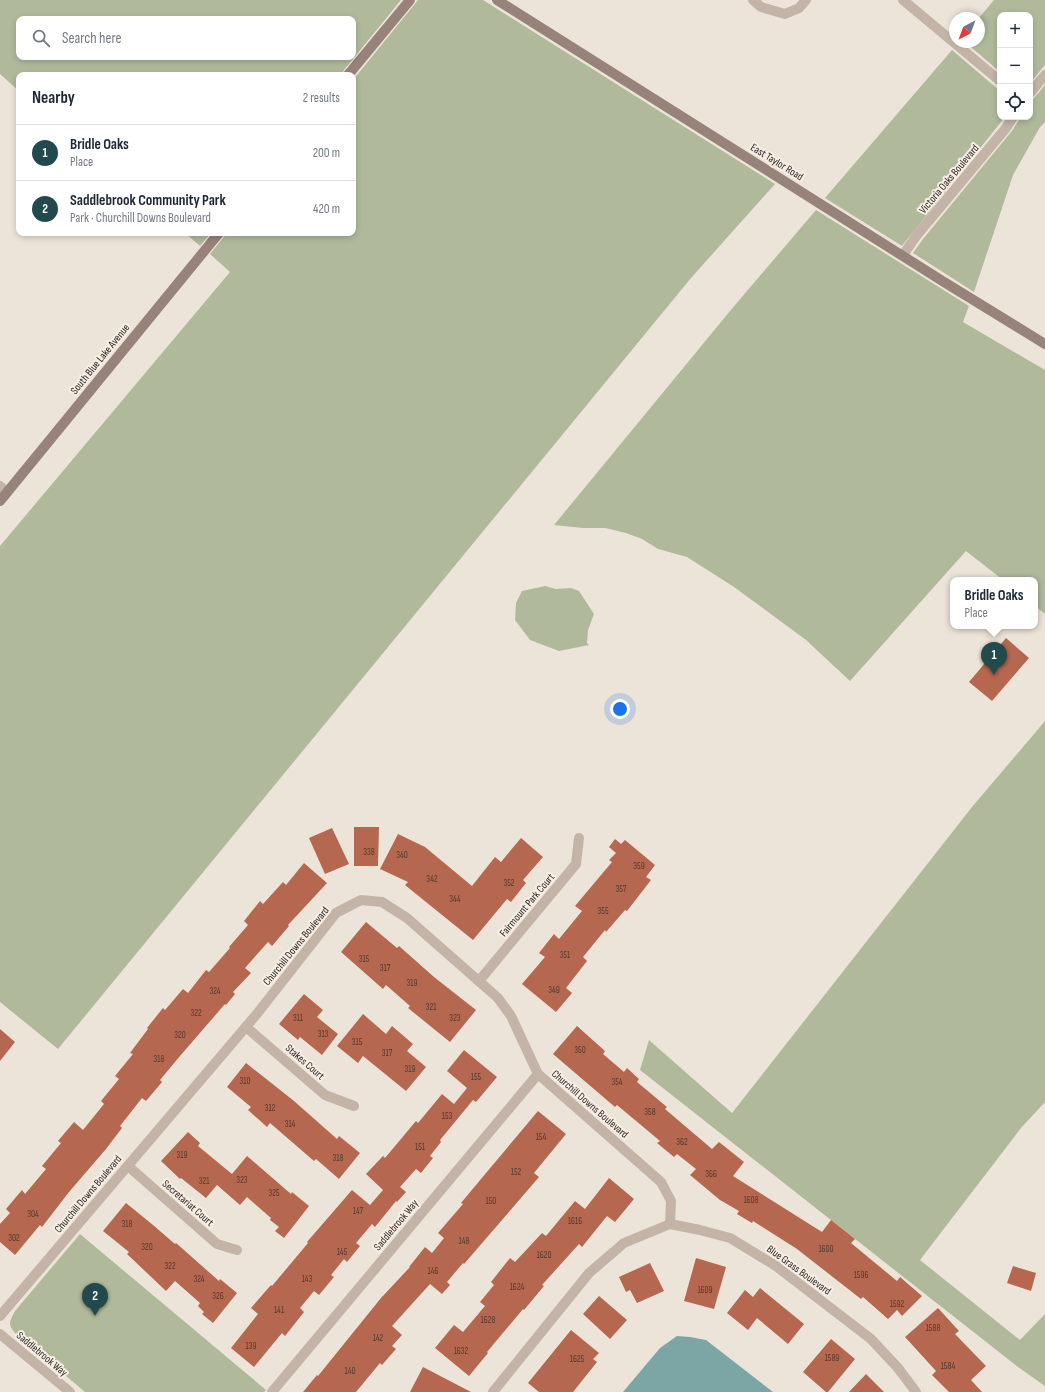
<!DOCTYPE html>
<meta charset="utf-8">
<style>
:root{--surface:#fff;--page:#f6f6f7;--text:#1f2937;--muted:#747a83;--line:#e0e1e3;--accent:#224a4d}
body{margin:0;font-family:"Sofia Sans Condensed",sans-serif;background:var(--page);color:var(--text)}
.controls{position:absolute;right:12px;top:12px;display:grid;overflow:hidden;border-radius:8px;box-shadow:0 2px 6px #0003}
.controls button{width:36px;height:36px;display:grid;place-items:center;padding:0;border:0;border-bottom:1px solid var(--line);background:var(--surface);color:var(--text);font:20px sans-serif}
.compass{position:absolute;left:949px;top:12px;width:36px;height:36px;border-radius:50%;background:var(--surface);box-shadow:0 2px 6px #0003;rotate:221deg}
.you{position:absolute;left:620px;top:709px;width:14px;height:14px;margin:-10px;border:3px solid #fff;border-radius:50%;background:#1a73e8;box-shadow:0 0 0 6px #1a73e833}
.badge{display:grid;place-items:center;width:26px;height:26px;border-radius:50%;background:var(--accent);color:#fff;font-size:13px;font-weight:700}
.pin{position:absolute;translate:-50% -33px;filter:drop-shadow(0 1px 2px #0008)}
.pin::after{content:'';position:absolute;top:21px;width:14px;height:12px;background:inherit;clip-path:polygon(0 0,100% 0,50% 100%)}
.popup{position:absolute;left:950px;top:577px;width:88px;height:52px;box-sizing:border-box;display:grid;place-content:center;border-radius:8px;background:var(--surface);filter:drop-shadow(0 1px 3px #0005);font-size:13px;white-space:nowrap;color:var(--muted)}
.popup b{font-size:15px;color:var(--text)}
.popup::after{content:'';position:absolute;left:50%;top:100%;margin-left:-8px;border:8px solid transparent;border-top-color:var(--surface)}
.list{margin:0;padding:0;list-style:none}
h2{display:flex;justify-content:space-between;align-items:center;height:52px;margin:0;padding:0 16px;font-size:17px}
h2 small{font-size:13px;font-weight:400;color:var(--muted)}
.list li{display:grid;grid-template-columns:26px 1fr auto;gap:12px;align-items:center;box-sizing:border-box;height:56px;padding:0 16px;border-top:1px solid var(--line)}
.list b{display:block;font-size:15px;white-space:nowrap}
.list p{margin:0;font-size:13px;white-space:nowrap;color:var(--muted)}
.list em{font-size:13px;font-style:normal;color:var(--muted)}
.icon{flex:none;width:22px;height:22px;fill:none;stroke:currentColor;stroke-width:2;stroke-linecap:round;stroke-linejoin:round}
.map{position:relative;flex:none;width:1045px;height:1392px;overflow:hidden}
.search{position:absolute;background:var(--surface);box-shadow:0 2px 6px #0003;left:16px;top:16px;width:340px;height:44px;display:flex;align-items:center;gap:10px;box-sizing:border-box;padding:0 14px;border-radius:8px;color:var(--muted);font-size:15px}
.panel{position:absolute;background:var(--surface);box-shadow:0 2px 6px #0003;left:16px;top:72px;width:340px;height:164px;border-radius:8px}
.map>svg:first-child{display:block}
.green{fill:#b0ba9b;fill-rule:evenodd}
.water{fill:#7ca5a6}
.building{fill:#b6674f}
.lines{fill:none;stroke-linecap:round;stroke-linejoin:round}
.street{stroke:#c3b4a7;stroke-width:10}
.secondary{stroke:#978379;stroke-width:10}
.labels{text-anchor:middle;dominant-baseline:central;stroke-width:4;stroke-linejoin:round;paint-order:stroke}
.number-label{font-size:9px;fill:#523930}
.street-label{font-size:11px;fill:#312a26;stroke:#f6eee5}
</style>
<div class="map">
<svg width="1045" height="1392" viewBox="0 0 1045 1392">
<rect width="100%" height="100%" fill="#ede4d9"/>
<g class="green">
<path d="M0,0h401l-61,75h-321v16l-19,-17zM19,19h334v38h-334z"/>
<path d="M418,0h65l292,184 -84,94 -633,771 -58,-47v-456l230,-274 -20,-18 17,-21h126v-153z"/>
<path d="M994,0h51v65l-15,18v-68h-30v57l-35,-30h14v-24z"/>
<path d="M952,50l48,41v26h5l-103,129 -77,-48z"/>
<path d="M1045,85v37l-5,5 -27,48 -39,117 -61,-39 10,-14 88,-107 10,-15h9v-14z"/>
<path d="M816,210l153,96 -6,16 82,48v244l-10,-8v-26h-32l-37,-29 -116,130 -44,-41 -72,-53 -47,-30 -29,-8 -16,-10 -16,-6 -21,-5h-22l-29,-3 176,-214z"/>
<path d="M185,233h26l-11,13z"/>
<path d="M545,586l11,3 15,-1 8,3 15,23 -6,16 -1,13 2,2 -30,6 -29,-11 -15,-20 1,-17 6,-12z"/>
<path d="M1045,721v381l-24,26 -101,132 100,80 25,-26v72l-27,-19 -378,-297 9,-30 83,73 240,-306z"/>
<path d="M80,1234l186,156 -2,2h-179l-70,-59c-8,-9 -5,-12 0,-22z"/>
</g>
<path class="water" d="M677,1336l13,1 16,3 67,52h-150l37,-44z"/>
<g class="building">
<path d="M1006,638l23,20 -37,43 -23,-19z"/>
<path d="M354,827h25l-1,39h-24z"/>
<path d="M332,828l17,36 -24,10 -16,-36z"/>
<path d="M398,834l27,13 47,39 23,-29 6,5 20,-24 22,19 -20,23 3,3 -15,19 -4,-3 -34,41 -68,-55 3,-3 -28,-13z"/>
<path d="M615,839l6,5 4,-4 30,25 -9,12 5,3 -24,31 -2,-1 -19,22 -1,-2 -22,27 4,4 -21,27 6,5 -16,19 -34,-28 23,-27 -6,-4 15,-19 5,5 23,-28 -7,-5 37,-44 -3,-2 7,-7 -7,-6z"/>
<path d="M304,863l23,20 -39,42 1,1 -17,20 -4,-4 -23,26 6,5 -18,19 2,2 -9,11 -1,-1 -45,52 -20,24 2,2 -16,19 -4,-3 -22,28 2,2 -16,21 -37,43 -27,35 -2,-2 -25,30 -15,-13v-18l10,-11 -4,-4 16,-19 3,4 21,-25 -4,-3 19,-23 -3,-2 16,-19 9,8 21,-26 -3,-3 18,-22 -4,-3 18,-22 -3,-1 18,-24 -1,-1 16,-20 2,2 18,-21 5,4 18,-23 3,2 21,-24 -1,-1 19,-22 -4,-4 16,-20 3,3 20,-22 3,3z"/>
<path d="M366,922l31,26 2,-2 35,31 42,33 -26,32 -42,-34 2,-2 -24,-21 -3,4 -42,-37z"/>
<path d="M304,994l19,16 -6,7 21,17 -16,21 -22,-18 -2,3 -19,-16z"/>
<path d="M363,1014l23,20 6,-8 21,18 -6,7 19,16 -20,24 -43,-35 -5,7 -21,-17z"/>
<path d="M577,1026l28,25 -2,3 21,18 3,-4 12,11 -2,3 30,25 -2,2 47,40 7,-7 25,20 -11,14 89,56 9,-12 24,19 -4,4 46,38 3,-4 22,19 -20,20 -5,-6 -9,9 -25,-22 -2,2 -64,-50 -44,-28 -1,2 -15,-9 2,-3 -19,-11 -30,-25 6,-6 -19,-15 -3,3 -17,-14 3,-2 -43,-36 -2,2 -62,-53z"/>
<path d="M0,1029l15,13 -15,19z"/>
<path d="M464,1050l33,27 -21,25 -3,-2 -33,40 1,2 -11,14 3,2 -12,15 -5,-4 -16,18 6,5 -9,10 -1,-1 -21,26 -3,-3 -16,19 4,3 -13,16 -3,-3 -13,16 3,2 -15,18 -5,-4 -14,17 4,4 -19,24 -3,-3 -28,34 -23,-19 27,-34 -7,-6 20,-23 1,1 36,-43 -1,-1 45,-52 18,15 13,-15 -17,-16 17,-18 2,2 31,-37 2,2 24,-29 12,10 13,-16 -20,-17z"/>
<path d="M246,1063l48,38 43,38 2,-3 21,17 -21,26 -23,-20 -2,2 -44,-38 -3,4 -19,-17 3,-3 -24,-20z"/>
<path d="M538,1111l28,23 -32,39 5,4 -75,87 -1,-1 -16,19 3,3 -8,9 -12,-10 -38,42 10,9 -10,11 4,3 -14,16 -2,-2 -24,29h-53l14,-17 1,1 63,-78 29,-31h-1l16,-20 7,6 12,-15 -6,-5 25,-29 -2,-1 20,-24z"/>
<path d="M188,1132l12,11 -2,3 34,28 15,-18 44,38 1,-2 17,14 -25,32 -9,-7 4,-4 -9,-7 1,-2 -24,-21 -7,8 -23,-20 -11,13 -25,-20 -1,1 -19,-18z"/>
<path d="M609,1178l25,21 -19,23 -8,-6 -25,31 -3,-3 -37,41 2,1 -20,24 -1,-1 -36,43 1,1 -19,23 -34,-28 19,-23 9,7 22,-26 -5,-4 14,-17 -3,-3 19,-24 5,4 27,-29 4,3 29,-35 10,8z"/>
<path d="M126,1203l27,22 22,19 1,-1 43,38 1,-2 17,14 -24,30 -11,-9 2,-2 -6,-6 2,-3 -25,-22 -9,10 -39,-37 2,-2 -26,-21z"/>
<path d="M696,1258l30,9 -12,42 -30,-8z"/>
<path d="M650,1263l14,28 -27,12 -7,-13 -4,2 -7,-15z"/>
<path d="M1013,1266l23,7 -5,18 -24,-8z"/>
<path d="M760,1288l44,36 -16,20 -31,-26 -9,12 -21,-17 18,-23 8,7z"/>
<path d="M599,1296l28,24 -17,19 -27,-25z"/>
<path d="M938,1308l21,23 -4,3 31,32 -15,14 11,12h-33l-17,-17 4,-4 -31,-34z"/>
<path d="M571,1330l28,23 -6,6 4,3 -24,30h-34l-11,-9z"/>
<path d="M831,1339l24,20 -27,33h-2l-23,-20z"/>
<path d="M423,1367l48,25h-61z"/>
<path d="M866,1374l18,18h-35z"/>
</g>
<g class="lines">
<g class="street">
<path d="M753,0l8,7 24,7 14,-6 7,-8"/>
<path d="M903,0l97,81"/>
<path d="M1030,93l15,-18"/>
<path d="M903,255l14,-20 89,-107 7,-11"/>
<path d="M0,486l7,6"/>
<path d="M479,981l97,-117 3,-26"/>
<path d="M246,1027l79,68 29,11"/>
<path d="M128,1166l89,78 20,6"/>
<path d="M0,1316l256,-301 80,-102 25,-13 21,2 25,16 91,80 13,18 27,58 123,108 10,19 -1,23"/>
<path d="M0,1334l70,58"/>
<path d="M272,1392l266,-318"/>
<path d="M493,1392l96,-119 35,-30 46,-19 30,6 30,8 46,28 95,73 27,29 18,24"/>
</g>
<g class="secondary">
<path d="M497,0l447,282 101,62"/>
<path d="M348,75l62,-75"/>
<path d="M0,501l219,-268"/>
</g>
</g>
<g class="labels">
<g class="number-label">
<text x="369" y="852">338</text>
<text x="402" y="855">340</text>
<text x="639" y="866">359</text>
<text x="432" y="879">342</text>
<text x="509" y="883">352</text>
<text x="621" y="889">357</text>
<text x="455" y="899">344</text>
<text x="603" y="911">355</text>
<text x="565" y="955">351</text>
<text x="364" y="959">315</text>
<text x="385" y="968">317</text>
<text x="412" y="983">319</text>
<text x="554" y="990">349</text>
<text x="215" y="991">324</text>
<text x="431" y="1007">321</text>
<text x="196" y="1013">322</text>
<text x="298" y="1018">311</text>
<text x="455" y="1018">323</text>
<text x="323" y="1034">313</text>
<text x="180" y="1035">320</text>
<text x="357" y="1042">315</text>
<text x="580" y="1050">350</text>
<text x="387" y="1053">317</text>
<text x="159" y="1059">318</text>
<text x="410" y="1069">319</text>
<text x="476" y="1077">155</text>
<text x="245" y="1081">310</text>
<text x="617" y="1082">354</text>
<text x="270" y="1108">312</text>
<text x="650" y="1112">358</text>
<text x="447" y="1116">153</text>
<text x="290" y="1124">314</text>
<text x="541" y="1137">154</text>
<text x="682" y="1142">362</text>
<text x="420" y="1147">151</text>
<text x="182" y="1155">319</text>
<text x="338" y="1158">318</text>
<text x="516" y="1172">152</text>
<text x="711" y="1174">366</text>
<text x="242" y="1180">323</text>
<text x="204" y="1181">321</text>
<text x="274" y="1193">325</text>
<text x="751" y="1200">1608</text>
<text x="491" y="1201">150</text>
<text x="358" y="1211">147</text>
<text x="33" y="1214">304</text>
<text x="575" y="1221">1616</text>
<text x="127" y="1224">318</text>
<text x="14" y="1238">302</text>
<text x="464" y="1241">148</text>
<text x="147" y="1247">320</text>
<text x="826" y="1249">1600</text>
<text x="342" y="1252">145</text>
<text x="544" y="1255">1620</text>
<text x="170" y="1266">322</text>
<text x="433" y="1271">146</text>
<text x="861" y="1275">1596</text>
<text x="199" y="1279">324</text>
<text x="307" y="1279">143</text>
<text x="517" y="1287">1624</text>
<text x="705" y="1290">1609</text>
<text x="218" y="1296">326</text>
<text x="897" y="1304">1592</text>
<text x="279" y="1310">141</text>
<text x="488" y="1320">1628</text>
<text x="933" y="1328">1588</text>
<text x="378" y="1338">142</text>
<text x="251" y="1346">139</text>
<text x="461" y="1351">1632</text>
<text x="832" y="1358">1589</text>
<text x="577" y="1359">1625</text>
<text x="948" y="1366">1584</text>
<text x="350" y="1371">140</text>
</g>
<g class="street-label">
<text transform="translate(777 162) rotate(32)">East Taylor Road</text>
<text transform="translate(949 179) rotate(-50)">Victoria Oaks Boulevard</text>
<text transform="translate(100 359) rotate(-51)">South Blue Lake Avenue</text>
<text transform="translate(527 905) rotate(-50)">Fairmount Park Court</text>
<text transform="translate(296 946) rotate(-51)">Churchill Downs Boulevard</text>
<text transform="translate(305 1062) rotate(41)">Stakes Court</text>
<text transform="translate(590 1104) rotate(41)">Churchill Downs Boulevard</text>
<text transform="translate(88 1194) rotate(-50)">Churchill Downs Boulevard</text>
<text transform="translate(188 1203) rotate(41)">Secretariat Court</text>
<text transform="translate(396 1225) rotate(-50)">Saddlebrook Way</text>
<text transform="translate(799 1270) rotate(36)">Blue Grass Boulevard</text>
<text transform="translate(42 1354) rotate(40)">Saddlebrook Way</text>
</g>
</g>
</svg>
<div class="controls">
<button>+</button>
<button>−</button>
<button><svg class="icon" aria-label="locate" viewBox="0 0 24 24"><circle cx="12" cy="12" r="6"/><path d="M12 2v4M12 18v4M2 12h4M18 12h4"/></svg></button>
</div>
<svg class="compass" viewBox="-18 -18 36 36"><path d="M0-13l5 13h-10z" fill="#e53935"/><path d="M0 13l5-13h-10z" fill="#747a83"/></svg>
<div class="you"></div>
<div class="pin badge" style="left:994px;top:675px">1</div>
<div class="popup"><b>Bridle Oaks</b>Place</div>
<div class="pin badge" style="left:95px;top:1316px">2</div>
<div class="search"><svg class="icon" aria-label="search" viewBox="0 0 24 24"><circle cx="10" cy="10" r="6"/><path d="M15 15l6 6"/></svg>Search here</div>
<section class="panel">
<h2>Nearby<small>2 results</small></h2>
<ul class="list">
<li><span class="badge">1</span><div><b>Bridle Oaks</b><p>Place</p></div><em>200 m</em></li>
<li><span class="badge">2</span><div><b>Saddlebrook Community Park</b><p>Park · Churchill Downs Boulevard</p></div><em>420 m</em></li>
</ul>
</section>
</div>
